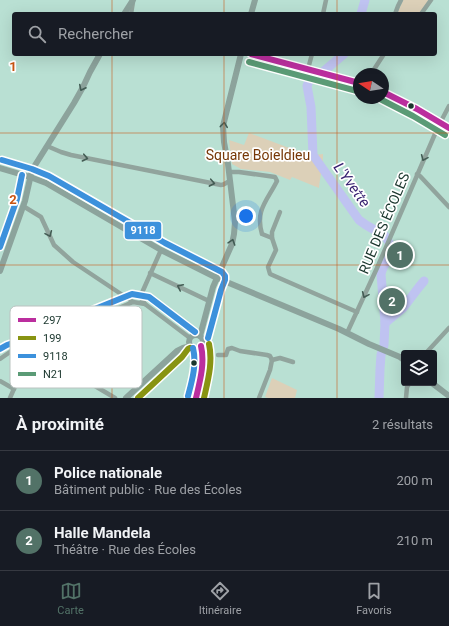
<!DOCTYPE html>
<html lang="fr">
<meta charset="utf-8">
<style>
:root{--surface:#171b24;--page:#242831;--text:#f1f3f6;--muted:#9ea1a6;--line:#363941;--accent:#527267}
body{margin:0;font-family:Roboto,sans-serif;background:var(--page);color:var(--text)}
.controls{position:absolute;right:12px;bottom:12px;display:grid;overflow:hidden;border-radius:4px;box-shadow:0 4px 16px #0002}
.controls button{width:36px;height:36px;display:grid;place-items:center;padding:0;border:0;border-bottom:1px solid var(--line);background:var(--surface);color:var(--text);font:20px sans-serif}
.compass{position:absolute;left:353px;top:68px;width:36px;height:36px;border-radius:50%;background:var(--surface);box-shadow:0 4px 16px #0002;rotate:282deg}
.you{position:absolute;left:246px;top:216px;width:14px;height:14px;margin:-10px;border:3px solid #fff;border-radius:50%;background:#1a73e8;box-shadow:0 0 0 6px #1a73e833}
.badge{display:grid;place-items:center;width:26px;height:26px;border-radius:50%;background:var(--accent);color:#fff;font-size:13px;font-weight:700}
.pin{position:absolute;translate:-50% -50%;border:2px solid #fff;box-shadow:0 1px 4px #0006}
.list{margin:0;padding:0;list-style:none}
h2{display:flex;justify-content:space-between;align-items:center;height:52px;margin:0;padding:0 16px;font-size:17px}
h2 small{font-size:13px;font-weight:400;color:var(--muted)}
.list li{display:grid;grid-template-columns:26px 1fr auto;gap:12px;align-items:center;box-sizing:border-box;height:60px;padding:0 16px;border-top:1px solid var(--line)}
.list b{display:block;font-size:15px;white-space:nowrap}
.list p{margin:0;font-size:13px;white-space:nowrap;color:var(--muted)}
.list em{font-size:13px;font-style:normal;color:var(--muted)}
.icon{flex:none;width:22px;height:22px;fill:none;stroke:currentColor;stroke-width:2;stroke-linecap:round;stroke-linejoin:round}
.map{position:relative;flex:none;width:449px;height:398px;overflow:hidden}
.search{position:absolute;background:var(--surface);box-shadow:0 4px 16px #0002;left:12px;right:12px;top:12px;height:44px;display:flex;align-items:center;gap:10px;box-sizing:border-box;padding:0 14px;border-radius:4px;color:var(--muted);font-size:15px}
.sheet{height:172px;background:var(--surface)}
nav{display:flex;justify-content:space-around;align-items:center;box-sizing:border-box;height:56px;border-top:1px solid var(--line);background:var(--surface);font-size:11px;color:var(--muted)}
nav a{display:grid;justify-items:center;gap:2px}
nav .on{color:var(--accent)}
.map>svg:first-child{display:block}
.green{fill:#dcd0b8}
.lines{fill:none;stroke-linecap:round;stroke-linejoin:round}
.river{stroke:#bfc3f1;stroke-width:9}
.street{stroke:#91a49d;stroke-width:4.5}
.secondary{stroke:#8ca39c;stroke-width:6}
.bus-1-casing{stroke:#fff;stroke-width:9}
.bus-2-casing{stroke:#fff;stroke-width:9}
.bus-3-casing{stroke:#fff;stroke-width:9}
.bus-4-casing{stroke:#fff;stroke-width:9}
.bus-1{stroke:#bb2e9e;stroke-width:6}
.bus-2{stroke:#889412;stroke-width:6}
.bus-3{stroke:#3c91dc;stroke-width:6}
.bus-4{stroke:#5b9b76;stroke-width:6}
.oneway{stroke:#425c54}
.oneway2{stroke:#445c54}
.grid{fill:none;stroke:#c95411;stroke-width:1;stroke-opacity:0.55}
.bus-dot{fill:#1a362d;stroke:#fff;stroke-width:1.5}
.labels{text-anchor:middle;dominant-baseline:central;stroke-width:3.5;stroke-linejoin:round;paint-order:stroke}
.park-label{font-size:14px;fill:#763706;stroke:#fff}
.street-label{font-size:14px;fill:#1a362d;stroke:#fff}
.water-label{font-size:15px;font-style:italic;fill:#3a2372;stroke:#fff}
.key{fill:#fff;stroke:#bac3c0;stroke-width:1}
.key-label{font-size:11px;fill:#1a362d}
.grid-label{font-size:13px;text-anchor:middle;font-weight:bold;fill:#c95411;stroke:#fff;stroke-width:3.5;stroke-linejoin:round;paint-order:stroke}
.line-badge{stroke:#fff;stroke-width:1.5}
.badge-label{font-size:11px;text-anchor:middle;font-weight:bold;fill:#fff}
</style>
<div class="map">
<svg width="449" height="398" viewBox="0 0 449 398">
<rect width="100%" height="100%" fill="#b9e0d3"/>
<g class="green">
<path d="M403,0h26l-9,14h-23z"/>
<path d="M249,133l51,19 10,4 13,-2c0,12 -3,23 -4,34l-27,-11 -2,3 -20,-8 -29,-3 -9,-5 -3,-24 15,5z"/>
<path d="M272,378l25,12 -2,8h-27l-3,-1z"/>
</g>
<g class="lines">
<g class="river">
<path d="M361,14l4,-14"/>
<path d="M324,71l20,-17"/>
<path d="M318,74l-6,4 -3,3 -2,5 4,21 2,48 46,65 7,5 19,11 8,13c-2,9 -10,15 -12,25l4,49 -1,22 -3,10 -1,14 -1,29"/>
<path d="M385,323l18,-15 16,-21 5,-6"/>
</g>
<g class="street">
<path d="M131,14l2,-12"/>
<path d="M323,14l3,-14"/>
<path d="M395,14l3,-8 3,-6"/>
<path d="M421,14l10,-14"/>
<path d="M251,54l80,21 28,8"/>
<path d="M308,69l4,-15"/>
<path d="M371,74l13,-20"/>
<path d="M383,92c23,10 45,23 66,36"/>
<path d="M47,146l14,6 10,3 150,30c4,0 5,-3 9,-4"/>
<path d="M229,172h10l36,5 2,4c-10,20 -22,29 -15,53l10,4 4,12 -8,17 2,7 87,38"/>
<path d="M417,174l3,2 29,31"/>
<path d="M23,206l18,11 13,28 19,17 60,40"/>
<path d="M272,238v-6l8,-20"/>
<path d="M161,250l-20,45 1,5 3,4 45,34"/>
<path d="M150,273l59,28"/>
<path d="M60,333l5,13 -7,11 29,18 3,8 25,15"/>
<path d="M347,333l30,-65 61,-141 11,-21"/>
<path d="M426,353l23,-25"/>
<path d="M218,355h8l2,-6 4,-1 8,3 27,4 3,1 2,4"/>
<path d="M0,359l10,-7 12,-4 11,-3 27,-12 7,-4 15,-7 11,-3 40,-17 12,2"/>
<path d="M272,360l8,-2 13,4"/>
<path d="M0,381l14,8"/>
<path d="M10,398l13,-30 -6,-18"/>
<path d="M259,398l11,-28 2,-10"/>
<path d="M406,398l1,-11 3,-4"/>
</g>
<g class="secondary">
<path d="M124,14l9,-14"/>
<path d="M251,14l4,-14"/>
<path d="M0,168l30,9 16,6 115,67 56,28 122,51 30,15 31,13 4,3"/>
<path d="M0,271l25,-70 7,-31 42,-67 9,-16 7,-15 10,-18"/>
<circle cx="196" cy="342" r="7"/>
<path d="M200,336l13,-49 19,-43 2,-10 1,-12 -7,-58 -4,-22 -1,-16 18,-72"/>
<path d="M194,348l4,11 -1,12"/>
<path d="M432,383l17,13"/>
<path d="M126,398l51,-47 6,-3 8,-2"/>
<path d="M196,398c3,-14 10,-39 5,-52"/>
</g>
<defs>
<g id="bus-1">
<path d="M251,54l108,29"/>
<path d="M383,92l34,17 32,19"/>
<path d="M196,398c4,-17 9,-35 5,-52"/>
</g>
<g id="bus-2">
<path d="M138,398l44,-41 6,-8 2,-1"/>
<path d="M204,398c4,-18 9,-36 5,-54"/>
</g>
<g id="bus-3">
<path d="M2,160l30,9 17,7 116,67 57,29 3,4v4l-4,10 -13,48"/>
<path d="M0,247l17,-48 5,-24"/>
<path d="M0,349l7,-4 23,-8 49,-22 11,-4 42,-17 17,3 46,35"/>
<path d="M188,396c4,-15 9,-32 5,-48"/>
</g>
<g id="bus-4">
<path d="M249,62l108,29"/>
<path d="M380,99l33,17 32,19"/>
</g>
</defs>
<use href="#bus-1" class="bus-1-casing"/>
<use href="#bus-2" class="bus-2-casing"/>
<use href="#bus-3" class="bus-3-casing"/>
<use href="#bus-4" class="bus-4-casing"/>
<use href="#bus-1" class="bus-1"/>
<use href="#bus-2" class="bus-2"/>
<use href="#bus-3" class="bus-3"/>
<use href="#bus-4" class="bus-4"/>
</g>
<defs><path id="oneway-chevron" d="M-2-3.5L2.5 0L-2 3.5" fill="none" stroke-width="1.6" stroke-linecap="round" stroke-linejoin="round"/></defs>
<g class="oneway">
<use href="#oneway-chevron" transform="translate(82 88) rotate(117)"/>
<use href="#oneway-chevron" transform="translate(224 125) rotate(-83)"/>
<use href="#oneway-chevron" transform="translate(232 242) rotate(-72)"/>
</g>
<g class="oneway2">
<use href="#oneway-chevron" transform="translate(85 158) rotate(12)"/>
<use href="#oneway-chevron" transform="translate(424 158) rotate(114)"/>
<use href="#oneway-chevron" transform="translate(212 183) rotate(11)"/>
<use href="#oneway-chevron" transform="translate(49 234) rotate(66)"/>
<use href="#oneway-chevron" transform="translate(180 287) rotate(-154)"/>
<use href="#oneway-chevron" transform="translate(365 295) rotate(114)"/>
</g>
<path class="grid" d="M112,0v14M224,0v14M337,0v14M112,54v344M224,54v344M337,54v344M0,133h449M0,265h449"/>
<g class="bus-dot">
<circle cx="411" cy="106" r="3.5"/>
<circle cx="194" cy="363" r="3.5"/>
</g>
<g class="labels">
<g class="park-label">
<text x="258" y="155">Square Boieldieu</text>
</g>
<g class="street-label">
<text transform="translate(384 223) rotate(-67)">RUE DES ÉCOLES</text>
</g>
<g class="water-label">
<text transform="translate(352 185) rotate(54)">L'Yvette</text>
</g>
</g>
<rect x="10" y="306" width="132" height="82" rx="6" class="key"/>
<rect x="18" y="318" width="18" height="4" fill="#bb2e9e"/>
<rect x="18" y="336" width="18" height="4" fill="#889412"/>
<rect x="18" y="354" width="18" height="4" fill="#3c91dc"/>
<rect x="18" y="372" width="18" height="4" fill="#5b9b76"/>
<g class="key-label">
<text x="43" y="324">297</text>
<text x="43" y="342">199</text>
<text x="43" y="360">9118</text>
<text x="43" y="378">N21</text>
</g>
<g class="grid-label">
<text x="13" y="71">1</text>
<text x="13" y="204">2</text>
</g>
<rect class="line-badge" x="124" y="221" width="38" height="19" rx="4" fill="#3c91dc"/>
<g class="badge-label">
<text x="143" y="234">9118</text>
</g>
</svg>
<div class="controls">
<button><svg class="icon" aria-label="layers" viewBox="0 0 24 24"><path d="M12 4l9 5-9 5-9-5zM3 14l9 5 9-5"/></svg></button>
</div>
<svg class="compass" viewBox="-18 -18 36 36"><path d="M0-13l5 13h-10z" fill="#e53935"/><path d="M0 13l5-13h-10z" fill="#9ea1a6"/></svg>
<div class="you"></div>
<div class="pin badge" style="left:400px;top:255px">1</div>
<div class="pin badge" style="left:392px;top:301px">2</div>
<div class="search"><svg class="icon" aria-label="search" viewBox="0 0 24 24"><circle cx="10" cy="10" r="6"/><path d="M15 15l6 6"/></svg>Rechercher</div>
</div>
<section class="sheet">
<h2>À proximité<small>2 résultats</small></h2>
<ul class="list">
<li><span class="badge">1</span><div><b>Police nationale</b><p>Bâtiment public · Rue des Écoles</p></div><em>200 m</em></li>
<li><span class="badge">2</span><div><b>Halle Mandela</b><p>Théâtre · Rue des Écoles</p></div><em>210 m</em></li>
</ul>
</section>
<nav>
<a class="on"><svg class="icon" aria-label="map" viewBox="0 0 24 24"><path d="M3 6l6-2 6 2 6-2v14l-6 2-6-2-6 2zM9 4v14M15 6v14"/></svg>Carte</a>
<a><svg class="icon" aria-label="directions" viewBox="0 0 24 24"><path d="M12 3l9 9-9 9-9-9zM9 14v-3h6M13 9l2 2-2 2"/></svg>Itinéraire</a>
<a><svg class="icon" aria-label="saved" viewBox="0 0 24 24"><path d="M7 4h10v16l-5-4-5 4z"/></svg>Favoris</a>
</nav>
